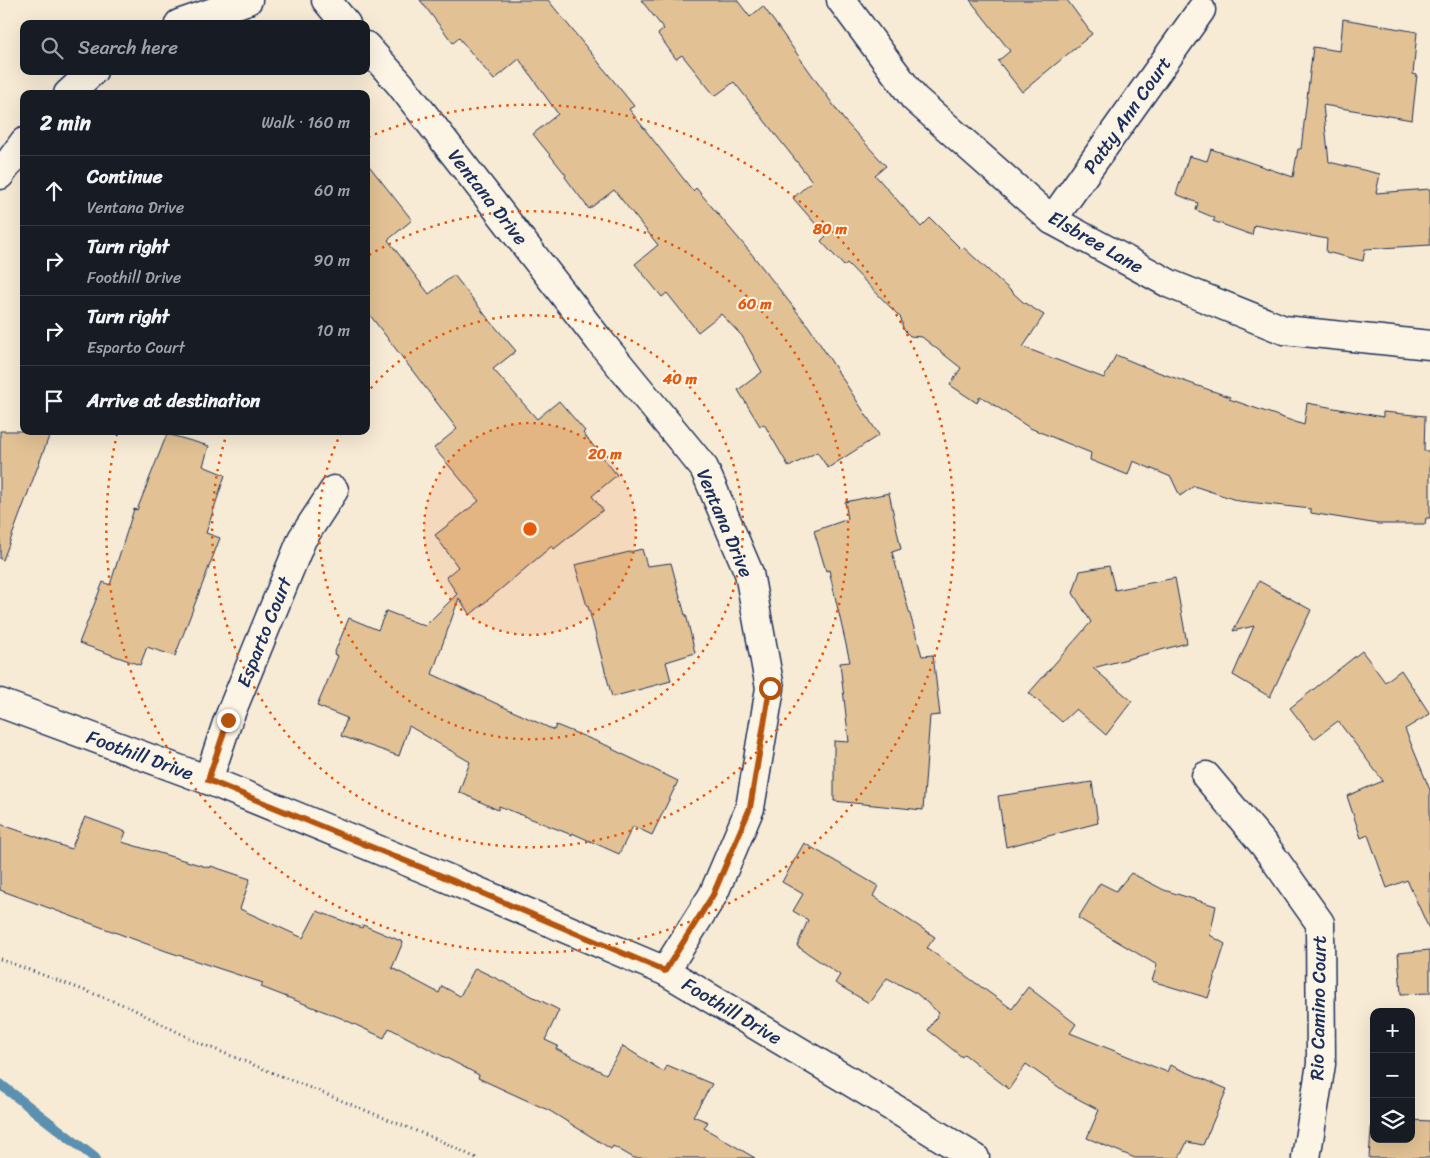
<!DOCTYPE html>
<meta charset="utf-8">
<style>
:root{--surface:#171b24;--page:#20242c;--text:#f1f3f6;--muted:#9ea1a6;--line:#363941}
body{margin:0;font-family:Sriracha,sans-serif;background:var(--page);color:var(--text)}
.controls{position:absolute;right:15px;bottom:15px;display:grid;overflow:hidden;border-radius:10px;box-shadow:0 5px 20px #0002}
.controls button{width:45px;height:45px;display:grid;place-items:center;padding:0;border:0;border-bottom:1px solid var(--line);background:var(--surface);color:var(--text);font:25px sans-serif}
.stop{position:absolute;width:15px;height:15px;margin:-11px;border:4px solid #b45309;border-radius:50%;background:#fff}
.stop.end{background:#b45309;border-color:#fff;box-shadow:0 1px 5px #0008}
.list{margin:0;padding:0;list-style:none}
h2{display:flex;justify-content:space-between;align-items:center;height:65px;margin:0;padding:0 20px;font-size:21px}
h2 small{font-size:16px;font-weight:400;color:var(--muted)}
.list li{display:grid;grid-template-columns:32px 1fr auto;gap:15px;align-items:center;box-sizing:border-box;height:70px;padding:0 20px;border-top:1px solid var(--line)}
.list b{display:block;font-size:19px;white-space:nowrap}
.list p{margin:0;font-size:16px;white-space:nowrap;color:var(--muted)}
.list em{font-size:16px;font-style:normal;color:var(--muted)}
.icon{flex:none;width:28px;height:28px;fill:none;stroke:currentColor;stroke-width:2;stroke-linecap:round;stroke-linejoin:round}
.map{position:relative;flex:none;width:1430px;height:1158px;overflow:hidden}
.search{position:absolute;background:var(--surface);box-shadow:0 5px 20px #0002;left:20px;top:20px;width:350px;height:55px;display:flex;align-items:center;gap:12px;box-sizing:border-box;padding:0 18px;border-radius:10px;color:var(--muted);font-size:19px}
.panel{position:absolute;background:var(--surface);box-shadow:0 5px 20px #0002;left:20px;top:90px;width:350px;height:345px;border-radius:10px}
.map>svg:first-child{display:block}
.lines{fill:none;stroke-linecap:round;stroke-linejoin:round}
.stream{stroke:#5c90b0;stroke-width:10}
.building{fill:#e2c295;stroke:#1b2f5e}
.street-casing{stroke:#1b2f5e;stroke-width:31}
.path{stroke:#1b2f5e;stroke-width:3;stroke-dasharray:1 4;stroke-linecap:butt}
.street{stroke:#fcf5e5;stroke-width:28}
.route{stroke:#b45309;stroke-width:6}
.ring{fill:none;stroke:#e8590c;stroke-width:2.5;stroke-dasharray:2.5 5}
.labels{text-anchor:middle;dominant-baseline:central;stroke-width:4;stroke-linejoin:round;paint-order:stroke}
.street-label{font-size:19px;fill:#1b2f5e;stroke:#fcf5e5}
.centre{fill:#e8590c;stroke:#fcf5e5;stroke-width:2.5}
.ring-label{font-size:15px;text-anchor:middle;font-weight:bold;fill:#e8590c;stroke:#fcf5e5;stroke-width:4;stroke-linejoin:round;paint-order:stroke}
</style>
<div class="map">
<svg width="1430" height="1158" viewBox="0 0 1430 1158">
<rect width="100%" height="100%" fill="#f7ebd5"/>
<filter id="ink" filterUnits="userSpaceOnUse"><feTurbulence type="fractalNoise" baseFrequency=".02" numOctaves="2"/><feDisplacementMap in="SourceGraphic" scale="10" xChannelSelector="R" yChannelSelector="G"/><feConvolveMatrix kernelMatrix="1 2 1 2 8 2 1 2 1" color-interpolation-filters="sRGB"/></filter>
<g filter="url(#ink)">
<g class="lines">
<path class="stream" d="M0,1084l95,74"/>
</g>
<g class="building">
<path d="M420,0h128l86,106 -5,3 64,82 3,-3 54,64 59,75 70,108 -51,33 -11,-16 -28,15 -25,-43 -4,2 -22,-36 24,-18 -20,-36 -21,-22 -23,18 -31,-39 -5,4 -27,-33 23,-19 -44,-55 -25,19 -24,-32 1,-2 -33,-41 25,-20 -39,-55 -25,21 -35,-42 -6,5z"/>
<path d="M641,0h96l13,17 13,-11 81,114 42,46 -11,9 46,52 9,-9 31,31 2,-2 60,55 21,13 -21,32 81,31 12,-23 36,15 78,27 -1,2 75,26 3,-22 76,14v-5l42,4 -1,35h6v67h-4l-1,6h-47l-67,-11v-4l-72,-8 -45,-15 -14,10 -9,-19 -38,-16 -5,14 -38,-15 1,-7 -61,-25 -50,-32 -3,7 -27,-18 11,-17 -39,-31 -12,-1 -7,-7 -2,-11 -54,-55 -3,3 -23,-25 5,-5 -33,-38 19,-17 -78,-99 -19,14 -33,-41 -6,4 -18,-25 6,-5z"/>
<path d="M970,0h97l25,34 -70,58 -24,-31 12,-10z"/>
<path d="M1343,19l74,13 -4,42 4,1 -5,45 -89,-15 6,57 51,12 -4,19 54,-4v56l-65,4 -2,12 -37,-9 1,-13 -73,-14 -2,10 -39,-14 2,-3 -19,-8 2,-7 -22,-9 13,-38 18,5 4,-12 82,28 5,-28h3l12,-102 27,4z"/>
<path d="M366,162l46,58 -24,20 41,54 25,-19 32,41 30,35 -23,18 44,50 22,-18 26,30 -2,2 34,42 -25,21 11,14 -49,39 -2,-3 -82,69 -11,-17 -27,76 122,56 2,-5 57,23 -1,1 66,32 -26,54 -19,-9 -14,28 -47,-21v2l-73,-29 -1,4 -39,-18 11,-30 -61,-36 -10,30 -58,-20 6,-18 -30,-12 21,-50 -4,-2 15,-36 29,12 8,-19 39,15 32,-32 -11,-17 12,-10 -23,-32 44,-34 -45,-53 23,-19 -91,-119z"/>
<path d="M0,431h51l-48,129 -3,-1z"/>
<path d="M167,434l42,12 -6,20 22,9 -19,58 14,5 -45,118 -28,-9 -7,18 -61,-22 24,-61 7,3 24,-76 3,1z"/>
<path d="M889,493l12,56 -9,3 30,104 11,-1 7,60 -10,1 -7,94 -89,-9v-60l15,1 -9,-79 10,-1 -21,-92 -3,1 -12,-40 34,-12 -3,-17z"/>
<path d="M642,549l5,17 24,-3 14,52 1,-1 9,39 -29,9 5,19 -59,16 -24,-91h-1l-12,-41z"/>
<path d="M1109,566l6,24 60,-12 12,65 -94,25 39,33 -26,34 -30,-26 -14,13 -33,-29 62,-71 -18,-29 7,-22z"/>
<path d="M1259,581l52,29 -41,87 -37,-22 21,-49 -21,5z"/>
<path d="M1362,651l23,31 16,-12 29,44 -25,15 25,61v141l-23,-51 -20,8 -19,-53 -7,3 -14,-42 36,-15 -45,-60 -24,18 -24,-31z"/>
<path d="M1092,782l6,41 -92,24 -8,-51z"/>
<path d="M85,817l41,15 -4,10 88,26 1,-2 39,13 -10,30 63,29 14,-27 45,17 1,-3 40,17 -11,26 47,25 3,-7 18,10 15,-28 45,22 39,20 -14,30 13,6 -2,3 50,25 17,-28 41,26 3,-7 45,19 -19,32 15,6 -4,6 51,30h-121l-21,-12 -2,3 -61,-38 -72,-33 1,-3 -90,-47 -5,10 -43,-20 -80,-31 2,-4 -97,-32 -166,-61v-66l71,25z"/>
<path d="M804,843l74,43 -5,10 62,41 -8,11 85,61 16,-22 48,37 -6,9 97,39 3,-7 57,24 -24,56 -16,-3 -8,16h-44l-48,-20 12,-28 -32,-17 -41,-29 -17,25 -45,-35 -2,3 -34,-27 11,-17 -23,-20 -29,-15 -18,25 -34,-20 5,-8 -43,-29 11,-26 -15,-9 10,-17 -21,-12z"/>
<path d="M1131,873l33,17 52,16 -6,29 15,9 -17,54 -56,-17 5,-16 -79,-47 22,-35 16,8z"/>
<path d="M1430,950v43l-29,1 -3,-41z"/>
<path d="M1372,1117h2v22h37v-19l19,1v37h-61z"/>
</g>
<g class="lines">
<defs>
<g id="street">
<path d="M326,0l20,24"/>
<path d="M841,0l73,98 138,122 118,64 114,46 146,15"/>
<path d="M179,24l69,-24"/>
<path d="M366,46l34,38 199,256 105,128 45,105 21,115 -20,120 -37,87 -48,76"/>
<path d="M68,94l25,-23"/>
<path d="M0,175l24,-33"/>
<path d="M1052,220l149,-210"/>
<path d="M0,703l208,77 222,91 235,100 206,123 104,64"/>
<path d="M1206,776l59,70 55,77 1,141 -15,94"/>
<path d="M208,780l20,-60 74,-181 32,-49"/>
</g>
</defs>
<use href="#street" class="street-casing"/>
<path class="path" d="M0,959l129,48 68,35 244,99 35,17"/>
<use href="#street" class="street"/>
</g>
</g>
<g class="lines" filter="url(#ink)">
<path class="route" d="M228,720l-20,60 222,91 235,100 48,-76 37,-87 20,-120"/>
</g>
<circle cx="530" cy="529" r="106" fill="#e8590c" fill-opacity=".12"/>
<g class="ring">
<circle cx="530" cy="529" r="106"/>
<path d="M366 394A212 212 0 1 1 341 433"/>
<path d="M369 255A318 318 0 1 1 227 433"/>
<path d="M368 137A424 424 0 1 1 117 434"/>
</g>
<g class="labels">
<g class="street-label">
<text transform="translate(1127 115) rotate(-55)">Patty Ann Court</text>
<text transform="translate(488 197) rotate(52)">Ventana Drive</text>
<text transform="translate(1096 242) rotate(30)">Elsbree Lane</text>
<text transform="translate(725 523) rotate(67)">Ventana Drive</text>
<text transform="translate(264 632) rotate(-68)">Esparto Court</text>
<text transform="translate(140 755) rotate(20)">Foothill Drive</text>
<text transform="translate(1318 1008) rotate(-89)">Rio Camino Court</text>
<text transform="translate(732 1011) rotate(31)">Foothill Drive</text>
</g>
</g>
<circle cx="530" cy="529" r="8" class="centre"/>
<g class="ring-label">
<text x="830" y="234">80 m</text>
<text x="755" y="309">60 m</text>
<text x="680" y="384">40 m</text>
<text x="605" y="459">20 m</text>
</g>
</svg>
<div class="controls">
<button>+</button>
<button>−</button>
<button><svg class="icon" aria-label="layers" viewBox="0 0 24 24"><path d="M12 4l9 5-9 5-9-5zM3 14l9 5 9-5"/></svg></button>
</div>
<div class="stop" style="left:770px;top:688px"></div>
<div class="stop end" style="left:228px;top:720px"></div>
<div class="search"><svg class="icon" aria-label="search" viewBox="0 0 24 24"><circle cx="10" cy="10" r="6"/><path d="M15 15l6 6"/></svg>Search here</div>
<section class="panel">
<h2>2 min<small>Walk · 160 m</small></h2>
<ul class="list">
<li><svg class="icon" aria-label="ahead" viewBox="0 0 24 24"><path d="M12 20V5M6 11l6-6 6 6"/></svg><div><b>Continue</b><p>Ventana Drive</p></div><em>60 m</em></li>
<li><svg class="icon" aria-label="right" viewBox="0 0 24 24"><path d="M7 20v-9h11M14 6l5 5-5 5"/></svg><div><b>Turn right</b><p>Foothill Drive</p></div><em>90 m</em></li>
<li><svg class="icon" aria-label="right" viewBox="0 0 24 24"><path d="M7 20v-9h11M14 6l5 5-5 5"/></svg><div><b>Turn right</b><p>Esparto Court</p></div><em>10 m</em></li>
<li><svg class="icon" aria-label="arrive" viewBox="0 0 24 24"><path d="M6 21V4h12l-3 4 3 4H6"/></svg><div><b>Arrive at destination</b></div></li>
</ul>
</section>
</div>
